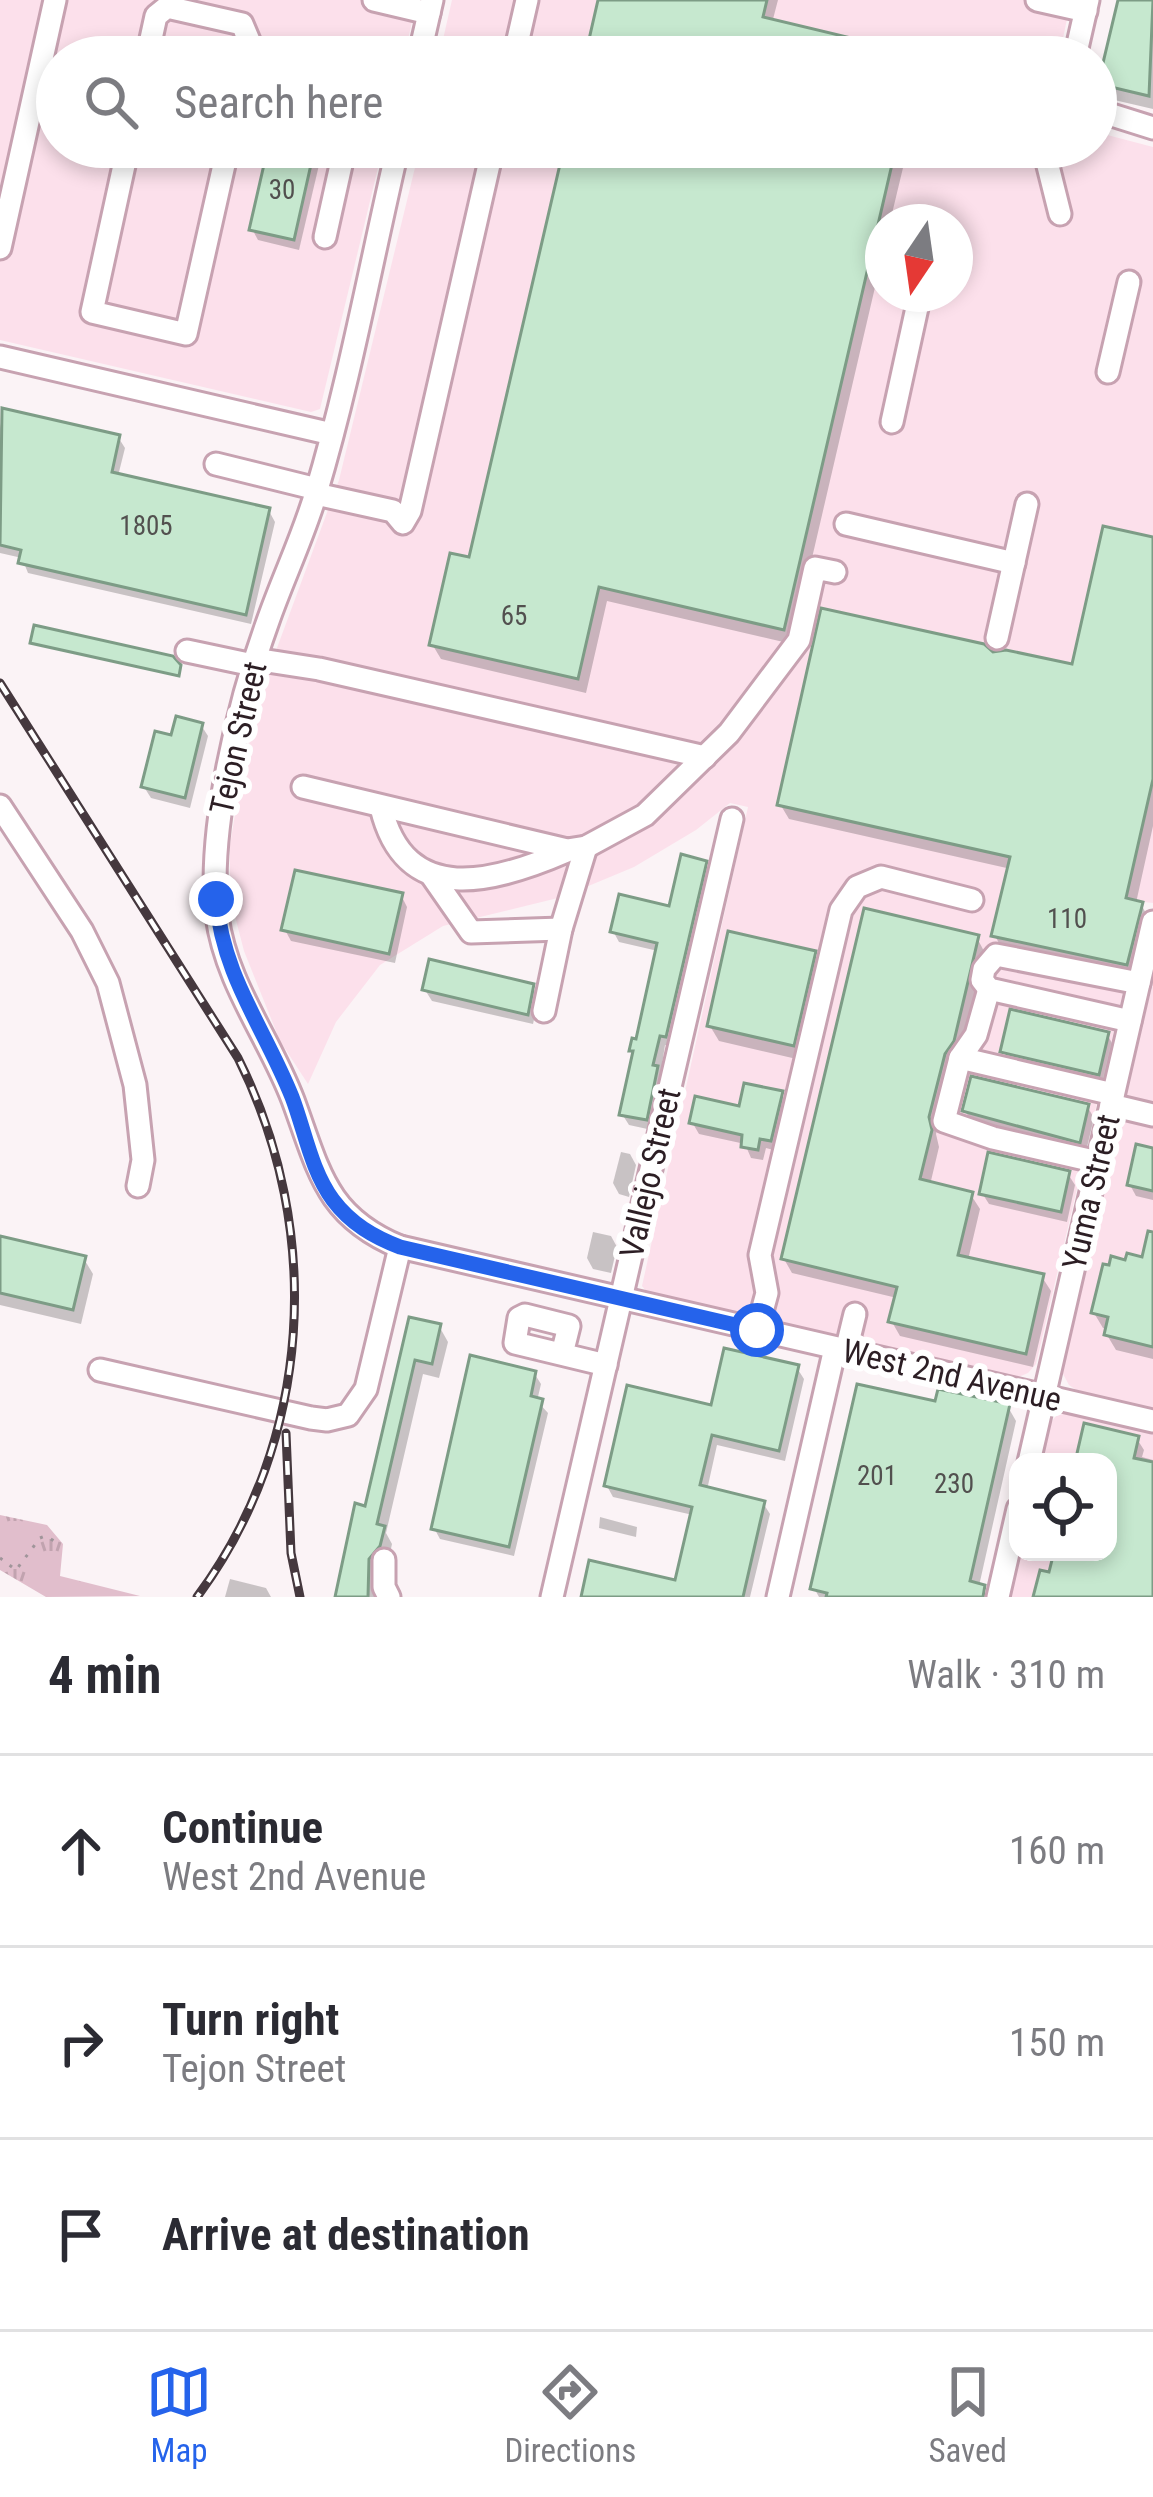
<!DOCTYPE html>
<meta charset="utf-8">
<style>
:root{--surface:#fff;--page:#f7f7f7;--text:#2b2b33;--muted:#7c7c81;--line:#e1e1e2;--accent:#2563eb}
body{margin:0;font-family:"Roboto Condensed",sans-serif;background:var(--page);color:var(--text)}
.controls{position:absolute;right:36px;bottom:36px;display:grid;overflow:hidden;border-radius:24px;box-shadow:0 6px 18px #0003}
.controls button{width:108px;height:108px;display:grid;place-items:center;padding:0;border:0;border-bottom:3px solid var(--line);background:var(--surface);color:var(--text);font:60px sans-serif}
.compass{position:absolute;left:865px;top:204px;width:108px;height:108px;border-radius:50%;background:var(--surface);box-shadow:0 6px 18px #0003;rotate:193deg}
.stop{position:absolute;width:36px;height:36px;margin:-27px;border:9px solid #2563eb;border-radius:50%;background:#fff}
.stop.end{background:#2563eb;border-color:#fff;box-shadow:0 3px 12px #0008}
.list{margin:0;padding:0;list-style:none}
h2{display:flex;justify-content:space-between;align-items:center;height:156px;margin:0;padding:0 48px;font-size:51px}
h2 small{font-size:39px;font-weight:400;color:var(--muted)}
.list li{display:grid;grid-template-columns:78px 1fr auto;gap:36px;align-items:center;box-sizing:border-box;height:192px;padding:0 48px;border-top:3px solid var(--line)}
.list b{display:block;font-size:45px;white-space:nowrap}
.list p{margin:0;font-size:39px;white-space:nowrap;color:var(--muted)}
.list em{font-size:39px;font-style:normal;color:var(--muted)}
.icon{flex:none;width:66px;height:66px;fill:none;stroke:currentColor;stroke-width:2;stroke-linecap:round;stroke-linejoin:round}
.map{position:relative;flex:none;width:1153px;height:1597px;overflow:hidden}
.search{position:absolute;background:var(--surface);box-shadow:0 6px 18px #0003;left:36px;right:36px;top:36px;height:132px;display:flex;align-items:center;gap:30px;box-sizing:border-box;padding:0 42px;border-radius:66px;color:var(--muted);font-size:45px}
.sheet{height:732px;background:var(--surface)}
nav{display:flex;justify-content:space-around;align-items:center;box-sizing:border-box;height:168px;border-top:3px solid var(--line);background:var(--surface);font-size:33px;color:var(--muted)}
nav a{display:grid;justify-items:center;gap:6px}
nav .on{color:var(--accent)}
.map>svg:first-child{display:block}
.built{fill:#fce0eb;fill-rule:evenodd}
.grass{fill:url(#grass-tufts)}
.shadow{fill:#0003}
.building{fill:#c6e8cf;stroke:#7d9c86;stroke-width:3}
.lines{fill:none;stroke-linecap:round;stroke-linejoin:round}
.minor-casing{stroke:#c7a2b1;stroke-width:27}
.path{stroke:#a0959a;stroke-width:3;stroke-dasharray:3 9;stroke-linecap:butt}
.minor{stroke:#fff;stroke-width:21}
.rail-casing{stroke:#45383e;stroke-width:9}
.rail{stroke:#fff;stroke-width:4.5;stroke-dasharray:14;stroke-linecap:butt}
.route{stroke:#2563eb;stroke-width:15}
.labels{text-anchor:middle;dominant-baseline:central;stroke-width:12;stroke-linejoin:round;paint-order:stroke}
.number-label{font-size:27px;fill:#52504f}
.street-label{font-size:33px;fill:#2c1e24;stroke:#fff}
</style>
<div class="map">
<svg width="1153" height="1597" viewBox="0 0 1153 1597">
<defs>
<pattern id="grass-tufts" width="24" height="20" patternUnits="userSpaceOnUse" patternTransform="scale(3)"><rect width="24" height="20" fill="#e1becc"/><path d="M3 7l-1-3M5 7V3M7 7l1-3M15 17l-1-3M17 17v-4M19 17l1-3" fill="none" stroke="#c1a3af"/></pattern>
</defs>
<rect width="100%" height="100%" fill="#fbf3f6"/>
<g class="built">
<path d="M0,0h417l-13,57h-347v90h326l-63,262 -9,3 -311,-72z"/>
<path d="M452,0h619l-12,57h-620z"/>
<path d="M1096,132l57,15v756l-9,-1 -108,462 -8,9 -12,5 -370,-87 -4,-5 106,-479 -18,-4 -34,27 -62,37 -72,30 -119,29 -63,39 -44,57 -28,62 -28,-43 -36,-90 -14,-54v-52l12,-73 25,-97 72,-195 81,-333h676zM883,222h72v72h-72z"/>
<path d="M1153,981v428l-74,-17 -10,-7 -7,-13z"/>
<path d="M1067,1413l86,20v164h-143l10,-45h88v-90h-68l9,-37 7,-9z"/>
</g>
<path class="grass" d="M0,1515l47,10 16,19 -3,32 80,20 -94,1 -46,-27z"/>
<g class="shadow">
<path d="M602,0h176l-6,23 145,34h-329z"/>
<path d="M1121,0h32v109l-43,-10 -9,-15z"/>
<path d="M271,147l41,7 7,11 -20,85 -41,-10 -6,-11z"/>
<path d="M567,147h341l-18,75h-7v31l-91,391 -185,-43 -21,92 -145,-34 -9,-15 39,-83z"/>
<path d="M4,411l114,26 7,11 -7,28 151,35 6,11 -24,102 -223,-51 -6,-15 -22,-5v-125z"/>
<path d="M1153,540v286l-17,77 5,1 8,15 -14,60 -132,-29 -8,-14 16,-67 -222,-50 -9,-15 212,-149 82,13z"/>
<path d="M33,642l146,24 2,4 -2,7z"/>
<path d="M201,725l7,11 -18,72 -39,-10 -7,-11 30,-48z"/>
<path d="M705,863l6,11 -40,173 -6,-2 -13,85 -23,-5 -7,-11 13,-58 -3,-6 7,-8 19,-91 -39,-9 -6,-11 58,-22z"/>
<path d="M401,895l6,12 -12,56 -104,-22 -6,-11z"/>
<path d="M977,938l8,15 -25,103 -8,14 -16,64 3,13 -9,38 41,10 9,14 -12,51 74,17 9,14 -18,76 -133,-31 -8,-14 5,-24 -105,-25 -8,-14z"/>
<path d="M814,954l9,15 -22,91 -82,-19 -9,-15z"/>
<path d="M532,986l7,11 -6,27 -101,-23 -7,-11z"/>
<path d="M1107,1034l6,11 -8,40 -95,-22 -6,-11z"/>
<path d="M781,1094l6,11 -10,46 -11,-3 -3,12 -12,-2 -6,-14 -46,-10 -7,-12z"/>
<path d="M1087,1106l7,12 -8,34 -114,-30 -7,-11z"/>
<path d="M1153,1151v49l-17,-4 -6,-11z"/>
<path d="M621,1152l9,2 6,11 -7,32 -10,-3 -6,-11z"/>
<path d="M1068,1174l7,11 -8,37 -78,-18 -7,-11z"/>
<path d="M593,1232l18,4 6,11 -6,26 -18,-4 -6,-11z"/>
<path d="M0,1240l84,19 9,15 -12,50 -81,-19z"/>
<path d="M1153,1259v100l-37,-9 -9,-15 2,-6 -6,-1 -9,-15 33,-50z"/>
<path d="M411,1321l28,5 9,16 -9,36 -16,-4 -37,159 6,11 -4,18 -12,13v22h-38l29,-87z"/>
<path d="M797,1368l7,11 -19,82 -68,-16 -10,45 56,13 7,11 -20,83h-166l93,-14 16,-68 -80,-18 -6,-11 106,-78z"/>
<path d="M534,1373l7,11 -4,17 11,12 -34,143 -74,-17 -6,-11z"/>
<path d="M937,1405l71,2 8,14 -37,165 10,11h-170l-5,-9z"/>
<path d="M1086,1426l51,13 7,11 -2,7 11,3v137h-116l14,-21 6,-24h51v-90h-30z"/>
<path d="M600,1517l37,10 -1,10 -37,-9z"/>
<path d="M230,1579l36,9 5,9h-46z"/>
</g>
<g class="building">
<path d="M598,0h169l-4,17 147,35 -1,5h-324z"/>
<path d="M1118,0h35l-4,96 -51,-12z"/>
<path d="M268,147l46,4 -20,89 -45,-10z"/>
<path d="M564,147h332l-112,483 -185,-43 -21,92 -149,-34 21,-92 19,4z"/>
<path d="M2,408l118,27 -8,37 158,36 -24,107 -228,-52 3,-13 -21,-5z"/>
<path d="M1103,526l50,11v242l-27,119 17,4 -16,63 -136,-29 19,-79 -233,-52 44,-197 163,36 9,8 13,-2 66,14z"/>
<path d="M34,625l139,31 8,9 -2,11 -149,-33z"/>
<path d="M176,716l27,7 -18,75 -44,-11 14,-56 16,4z"/>
<path d="M681,854l26,7 -41,176 -6,-1 -7,29 5,1 -11,54 -28,-5 14,-64h-4l3,-13 4,1 21,-96 -47,-11 9,-38 50,12z"/>
<path d="M295,870l108,23 -14,61 -108,-24z"/>
<path d="M864,908l115,27 -25,106 -9,13 -16,63 3,13 -12,49 53,13 -15,63 86,19 -18,80 -138,-32 9,-35 -116,-28z"/>
<path d="M728,931l88,20 -22,95 -87,-20z"/>
<path d="M429,959l105,25 -6,31 -106,-25z"/>
<path d="M1010,1009l99,23 -10,43 -99,-23z"/>
<path d="M971,1076l118,28 -9,39 -118,-32z"/>
<path d="M744,1083l39,8 -12,50 -11,-2 -2,11 -17,-3 1,-12 -53,-12 6,-27 44,10z"/>
<path d="M1136,1144l17,4v43l-26,-6z"/>
<path d="M988,1152l82,19 -9,41 -82,-18z"/>
<path d="M1148,1231l5,1v115l-49,-12 4,-18 -17,-4 12,-49 6,1 2,-9 14,4 2,-7 15,4z"/>
<path d="M0,1236l86,20 -13,54 -73,-17z"/>
<path d="M409,1317l32,7 -9,40 -17,-4 -38,164 8,2 -5,20 -11,13 -1,38h-33l20,-94 10,3z"/>
<path d="M724,1348l75,17 -20,86 -67,-16 -12,50 65,16 -22,96h-162l8,-37 86,20 17,-73 -88,-21 23,-101 84,20z"/>
<path d="M470,1355l66,16 -5,25 12,3 -34,148 -78,-18z"/>
<path d="M857,1384l78,17 3,-12 72,15 -40,177 15,4 -2,12h-157l1,-4 -17,-4z"/>
<path d="M1084,1423l55,13 -5,22 19,4v135h-120l7,-27 9,2 5,-20h54v-90h-33z"/>
</g>
<g class="lines">
<defs>
<g id="minor">
<path d="M374,0l55,13"/>
<path d="M1037,0l49,11"/>
<path d="M147,57l9,-41 11,-9 75,17 8,19 -3,14"/>
<path d="M419,57l13,-57"/>
<path d="M514,57l13,-57"/>
<path d="M1075,57l13,-57"/>
<path d="M1096,110l57,18"/>
<path d="M128,147l-36,165 94,22 42,-187"/>
<path d="M398,147c-27,115 -48,233 -82,346 -13,44 -33,85 -48,128 -29,80 -61,210 -51,295 9,68 52,121 76,184 26,70 32,116 107,147l753,174"/>
<path d="M1015,147l30,7 15,60"/>
<path d="M325,237l20,-90"/>
<path d="M0,248l55,-248"/>
<path d="M0,357l332,77"/>
<path d="M1108,372l21,-90"/>
<path d="M892,422l28,-128"/>
<path d="M216,464l101,25"/>
<path d="M316,494l77,17 10,12 7,-12 83,-364"/>
<path d="M846,524l168,39"/>
<path d="M997,638l30,-134"/>
<path d="M187,651l66,14"/>
<path d="M255,659l64,10 386,88"/>
<path d="M303,787l264,63 19,-3 59,-32 84,-82 70,-93 16,-72 20,4"/>
<path d="M0,806l82,125 26,52 27,102 8,75 -5,26"/>
<path d="M381,807c24,102 115,75 186,44"/>
<path d="M432,876l39,56 90,-3"/>
<path d="M989,989l-13,46 -16,23 -16,63 49,17 105,24"/>
<path d="M544,1011l17,-82 25,-82"/>
<path d="M1130,1021l-141,-32 -7,-9 2,-11 12,-14 143,28"/>
<path d="M960,1058l153,36"/>
<path d="M1111,1105l42,10"/>
<path d="M757,1330l10,-37 -7,-38 81,-345 16,-23 24,-10 91,23"/>
<path d="M846,1351l9,-37"/>
<path d="M562,1354l7,-28 -44,-11 -6,3 -4,25 91,22"/>
<path d="M100,1370l211,48 16,2 21,-5 18,-26 34,-142"/>
<path d="M1029,1462l124,-540"/>
<path d="M384,1560v27l5,10"/>
<path d="M552,1597l180,-778"/>
<path d="M778,1597l57,-249"/>
<path d="M998,1597l20,-88"/>
</g>
</defs>
<use href="#minor" class="minor-casing"/>
<path class="path" d="M0,1558l16,12 24,-32 5,-2 15,8"/>
<use href="#minor" class="minor"/>
<defs>
<g id="rail">
<path d="M0,683l238,375c86,172 75,383 -41,539"/>
<path d="M286,1433l5,120 9,44"/>
</g>
</defs>
<use href="#rail" class="rail-casing"/>
<use href="#rail" class="rail"/>
</g>
<g class="lines">
<path class="route" d="M216,899c7,78 48,128 76,198 13,34 19,73 41,103 18,24 41,37 67,47l357,83"/>
</g>
<g class="labels">
<g class="number-label">
<text x="282" y="190">30</text>
<text x="146" y="526">1805</text>
<text x="514" y="616">65</text>
<text x="1067" y="919">110</text>
<text x="877" y="1476">201</text>
<text x="954" y="1484">230</text>
</g>
<g class="street-label">
<text transform="translate(238 738) rotate(-77)">Tejon Street</text>
<text transform="translate(650 1173) rotate(-77)">Vallejo Street</text>
<text transform="translate(1091 1192) rotate(-77)">Yuma Street</text>
<text transform="translate(952 1375) rotate(13)">West 2nd Avenue</text>
</g>
</g>
</svg>
<div class="controls">
<button><svg class="icon" aria-label="locate" viewBox="0 0 24 24"><circle cx="12" cy="12" r="6"/><path d="M12 2v4M12 18v4M2 12h4M18 12h4"/></svg></button>
</div>
<svg class="compass" viewBox="-18 -18 36 36"><path d="M0-13l5 13h-10z" fill="#e53935"/><path d="M0 13l5-13h-10z" fill="#7c7c81"/></svg>
<div class="stop" style="left:757px;top:1330px"></div>
<div class="stop end" style="left:216px;top:899px"></div>
<div class="search"><svg class="icon" aria-label="search" viewBox="0 0 24 24"><circle cx="10" cy="10" r="6"/><path d="M15 15l6 6"/></svg>Search here</div>
</div>
<section class="sheet">
<h2>4 min<small>Walk · 310 m</small></h2>
<ul class="list">
<li><svg class="icon" aria-label="ahead" viewBox="0 0 24 24"><path d="M12 20V5M6 11l6-6 6 6"/></svg><div><b>Continue</b><p>West 2nd Avenue</p></div><em>160 m</em></li>
<li><svg class="icon" aria-label="right" viewBox="0 0 24 24"><path d="M7 20v-9h11M14 6l5 5-5 5"/></svg><div><b>Turn right</b><p>Tejon Street</p></div><em>150 m</em></li>
<li><svg class="icon" aria-label="arrive" viewBox="0 0 24 24"><path d="M6 21V4h12l-3 4 3 4H6"/></svg><div><b>Arrive at destination</b></div></li>
</ul>
</section>
<nav>
<a class="on"><svg class="icon" aria-label="map" viewBox="0 0 24 24"><path d="M3 6l6-2 6 2 6-2v14l-6 2-6-2-6 2zM9 4v14M15 6v14"/></svg>Map</a>
<a><svg class="icon" aria-label="directions" viewBox="0 0 24 24"><path d="M12 3l9 9-9 9-9-9zM9 14v-3h6M13 9l2 2-2 2"/></svg>Directions</a>
<a><svg class="icon" aria-label="saved" viewBox="0 0 24 24"><path d="M7 4h10v16l-5-4-5 4z"/></svg>Saved</a>
</nav>
